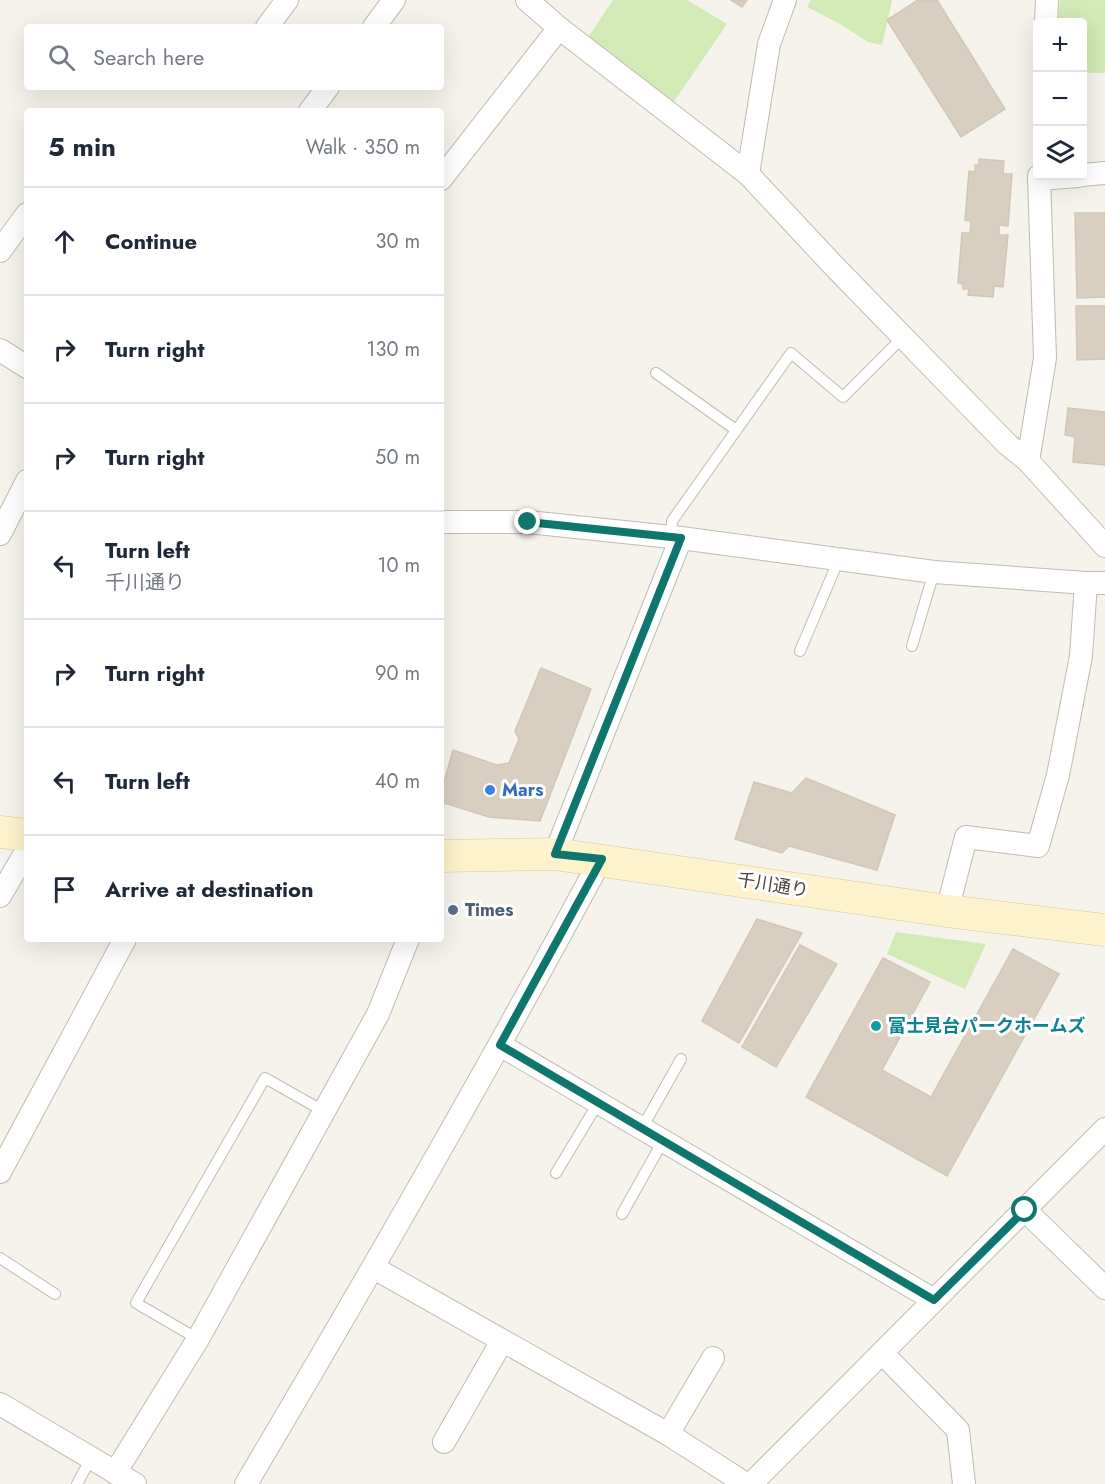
<!DOCTYPE html>
<meta charset="utf-8">
<style>
:root{--surface:#fff;--page:#f6f6f7;--text:#1f2937;--muted:#747a83;--line:#e0e1e3}
body{margin:0;font-family:Jost,"Noto Sans JP",sans-serif;background:var(--page);color:var(--text)}
.controls{position:absolute;right:18px;top:18px;display:grid;overflow:hidden;border-radius:6px;box-shadow:0 6px 24px #0002}
.controls button{width:54px;height:54px;display:grid;place-items:center;padding:0;border:0;border-bottom:2px solid var(--line);background:var(--surface);color:var(--text);font:30px sans-serif}
.stop{position:absolute;width:18px;height:18px;margin:-14px;border:4px solid #0f766e;border-radius:50%;background:#fff}
.stop.end{background:#0f766e;border-color:#fff;box-shadow:0 2px 6px #0008}
.list{margin:0;padding:0;list-style:none}
h2{display:flex;justify-content:space-between;align-items:center;height:78px;margin:0;padding:0 24px;font-size:26px}
h2 small{font-size:20px;font-weight:400;color:var(--muted)}
.list li{display:grid;grid-template-columns:39px 1fr auto;gap:18px;align-items:center;box-sizing:border-box;height:108px;padding:0 24px;border-top:2px solid var(--line)}
.list b{display:block;font-size:22px;white-space:nowrap}
.list p{margin:0;font-size:20px;white-space:nowrap;color:var(--muted)}
.list em{font-size:20px;font-style:normal;color:var(--muted)}
.icon{flex:none;width:33px;height:33px;fill:none;stroke:currentColor;stroke-width:2;stroke-linecap:round;stroke-linejoin:round}
.map{position:relative;flex:none;width:1105px;height:1484px;overflow:hidden}
.search{position:absolute;background:var(--surface);box-shadow:0 6px 24px #0002;left:24px;top:24px;width:420px;height:66px;display:flex;align-items:center;gap:15px;box-sizing:border-box;padding:0 21px;border-radius:6px;color:var(--muted);font-size:22px}
.panel{position:absolute;background:var(--surface);box-shadow:0 6px 24px #0002;left:24px;top:108px;width:420px;height:834px;border-radius:6px}
.map>svg:first-child{display:block}
.green{fill:#d2eab5}
.building{fill:#d8cfc1;stroke:#d3c7b4;stroke-width:1.5}
.lines{fill:none;stroke-linecap:round;stroke-linejoin:round}
.service-casing{stroke:#c2bbae;stroke-width:12}
.minor-casing{stroke:#c2bbae;stroke-width:24}
.secondary-casing{stroke:#d6c79b;stroke-width:33}
.service{stroke:#fff;stroke-width:10}
.minor{stroke:#fff;stroke-width:22}
.secondary{stroke:#fff3cd;stroke-width:32}
.route{stroke:#0f766e;stroke-width:8}
.shop-dot{fill:#3f7fe0;stroke:#fff;stroke-width:2}
.service-dot{fill:#5c6f8a;stroke:#fff;stroke-width:2}
.culture-dot{fill:#0f9aa8;stroke:#fff;stroke-width:2}
.labels{text-anchor:middle;dominant-baseline:central;stroke-width:6;stroke-linejoin:round;paint-order:stroke}
.shop-label{font-size:18px;font-weight:bold;fill:#366cbe;stroke:#fff;text-anchor:start}
.street-label{font-size:18px;fill:#4b4439;stroke:#fff}
.service-label{font-size:18px;font-weight:bold;fill:#4e5e75;stroke:#fff;text-anchor:start}
.culture-label{font-size:18px;font-weight:bold;fill:#0d838f;stroke:#fff;text-anchor:start}
</style>
<div class="map">
<svg width="1105" height="1484" viewBox="0 0 1105 1484">
<rect width="100%" height="100%" fill="#f6f3ec"/>
<g class="green">
<path d="M613,0h74l40,24 -54,79 -86,-64z"/>
<path d="M811,0h81l-10,45 -14,-3 -28,-18 -33,-17z"/>
<path d="M1060,0h45v73h-22l-1,-51h-24z"/>
<path d="M896,932l90,12 -21,45 -78,-35z"/>
</g>
<g class="building">
<path d="M731,0h16l-5,7z"/>
<path d="M918,0h19l68,109 -44,28 -74,-117z"/>
<path d="M979,159l25,2 -1,13h9l-4,52 -9,-1v10h9l-5,52 -9,-1 -1,11 -25,-2 1,-6h-6v-5l-5,-1 4,-50h8l1,-12 -6,-1 4,-49 6,1v-7h4z"/>
<path d="M1075,213h30v84l-28,1z"/>
<path d="M1076,306h29v53l-28,1z"/>
<path d="M1068,408l37,4v53l-32,-3 2,-25 -10,-2z"/>
<path d="M541,668l50,21 -51,132 -51,-4 -48,-15v-9l12,-43 44,15 12,-2 10,-24 -4,-8z"/>
<path d="M806,778l89,37 -18,55 -88,-24 -7,7 -47,-14 19,-57 38,11z"/>
<path d="M757,919l45,14 -63,110 -37,-22z"/>
<path d="M800,945l37,19 -61,103 -34,-20z"/>
<path d="M1013,949l46,25 -112,202 -141,-79 77,-139 47,24 -48,88 49,27z"/>
</g>
<g class="lines">
<defs>
<g id="service">
<path d="M656,373l80,57"/>
<path d="M671,537l1,-16 119,-168 52,44 60,-60"/>
<path d="M912,646l22,-74"/>
<path d="M800,651l39,-92"/>
<path d="M642,1128l39,-69"/>
<path d="M556,1173l42,-70"/>
<path d="M622,1214l41,-73"/>
<path d="M0,1258l55,36"/>
<path d="M198,1339l-62,-36 129,-225 60,34"/>
<path d="M77,1484l14,-26"/>
</g>
<g id="minor">
<path d="M527,0l32,28 189,146 84,90 175,180 21,17 77,85"/>
<path d="M1046,22l1,-22"/>
<path d="M267,27l20,-27"/>
<path d="M374,27l20,-27"/>
<path d="M310,111l18,-24"/>
<path d="M748,174l21,-130 16,-44"/>
<path d="M1082,175l23,-2"/>
<path d="M441,179l118,-151"/>
<path d="M1039,179l39,-3"/>
<path d="M0,251l27,-37"/>
<path d="M0,350l27,17"/>
<path d="M1028,461l17,-103 -6,-182"/>
<path d="M441,522h87l153,16 253,34 152,11h19"/>
<path d="M0,534l27,-53"/>
<path d="M555,854l126,-316"/>
<path d="M0,896l27,-46"/>
<path d="M947,911l19,-74 72,9 20,-71 23,-119 5,-73"/>
<path d="M500,1045l434,255"/>
<path d="M0,1172l125,-233"/>
<path d="M1025,1210l80,78"/>
<path d="M374,1268l294,166 78,50"/>
<path d="M882,1353l76,77 6,54"/>
<path d="M0,1404l135,80"/>
<path d="M668,1434l45,-76"/>
<path d="M444,1442l58,-101"/>
<path d="M115,1473l83,-134 180,-325 30,-75"/>
<path d="M246,1484c122,-206 242,-414 355,-625"/>
<path d="M751,1484l354,-355"/>
</g>
<g id="secondary">
<path d="M0,832l27,3"/>
<path d="M441,856l114,-2 392,57 158,19"/>
</g>
</defs>
<use href="#service" class="service-casing"/>
<use href="#minor" class="minor-casing"/>
<use href="#secondary" class="secondary-casing"/>
<use href="#service" class="service"/>
<use href="#minor" class="minor"/>
<use href="#secondary" class="secondary"/>
</g>
<g class="lines">
<path class="route" d="M528,522l153,16 -126,316 47,5 -102,186 434,255 91,-90"/>
</g>
<circle class="shop-dot" cx="490" cy="790" r="6"/>
<circle class="service-dot" cx="453" cy="910" r="6"/>
<circle class="culture-dot" cx="876" cy="1026" r="6"/>
<g class="labels">
<g class="shop-label">
<text x="502" y="790">Mars</text>
</g>
<g class="street-label">
<text transform="translate(773 885) rotate(9)">千川通り</text>
</g>
<g class="service-label">
<text x="465" y="910">Times</text>
</g>
<g class="culture-label">
<text x="888" y="1026">富士見台パークホームズ</text>
</g>
</g>
</svg>
<div class="controls">
<button>+</button>
<button>−</button>
<button><svg class="icon" aria-label="layers" viewBox="0 0 24 24"><path d="M12 4l9 5-9 5-9-5zM3 14l9 5 9-5"/></svg></button>
</div>
<div class="stop" style="left:1025px;top:1210px"></div>
<div class="stop end" style="left:528px;top:522px"></div>
<div class="search"><svg class="icon" aria-label="search" viewBox="0 0 24 24"><circle cx="10" cy="10" r="6"/><path d="M15 15l6 6"/></svg>Search here</div>
<section class="panel">
<h2>5 min<small>Walk · 350 m</small></h2>
<ul class="list">
<li><svg class="icon" aria-label="ahead" viewBox="0 0 24 24"><path d="M12 20V5M6 11l6-6 6 6"/></svg><div><b>Continue</b></div><em>30 m</em></li>
<li><svg class="icon" aria-label="right" viewBox="0 0 24 24"><path d="M7 20v-9h11M14 6l5 5-5 5"/></svg><div><b>Turn right</b></div><em>130 m</em></li>
<li><svg class="icon" aria-label="right" viewBox="0 0 24 24"><path d="M7 20v-9h11M14 6l5 5-5 5"/></svg><div><b>Turn right</b></div><em>50 m</em></li>
<li><svg class="icon" aria-label="left" viewBox="0 0 24 24"><path d="M17 20v-9H6M10 6l-5 5 5 5"/></svg><div><b>Turn left</b><p>千川通り</p></div><em>10 m</em></li>
<li><svg class="icon" aria-label="right" viewBox="0 0 24 24"><path d="M7 20v-9h11M14 6l5 5-5 5"/></svg><div><b>Turn right</b></div><em>90 m</em></li>
<li><svg class="icon" aria-label="left" viewBox="0 0 24 24"><path d="M17 20v-9H6M10 6l-5 5 5 5"/></svg><div><b>Turn left</b></div><em>40 m</em></li>
<li><svg class="icon" aria-label="arrive" viewBox="0 0 24 24"><path d="M6 21V4h12l-3 4 3 4H6"/></svg><div><b>Arrive at destination</b></div></li>
</ul>
</section>
</div>
